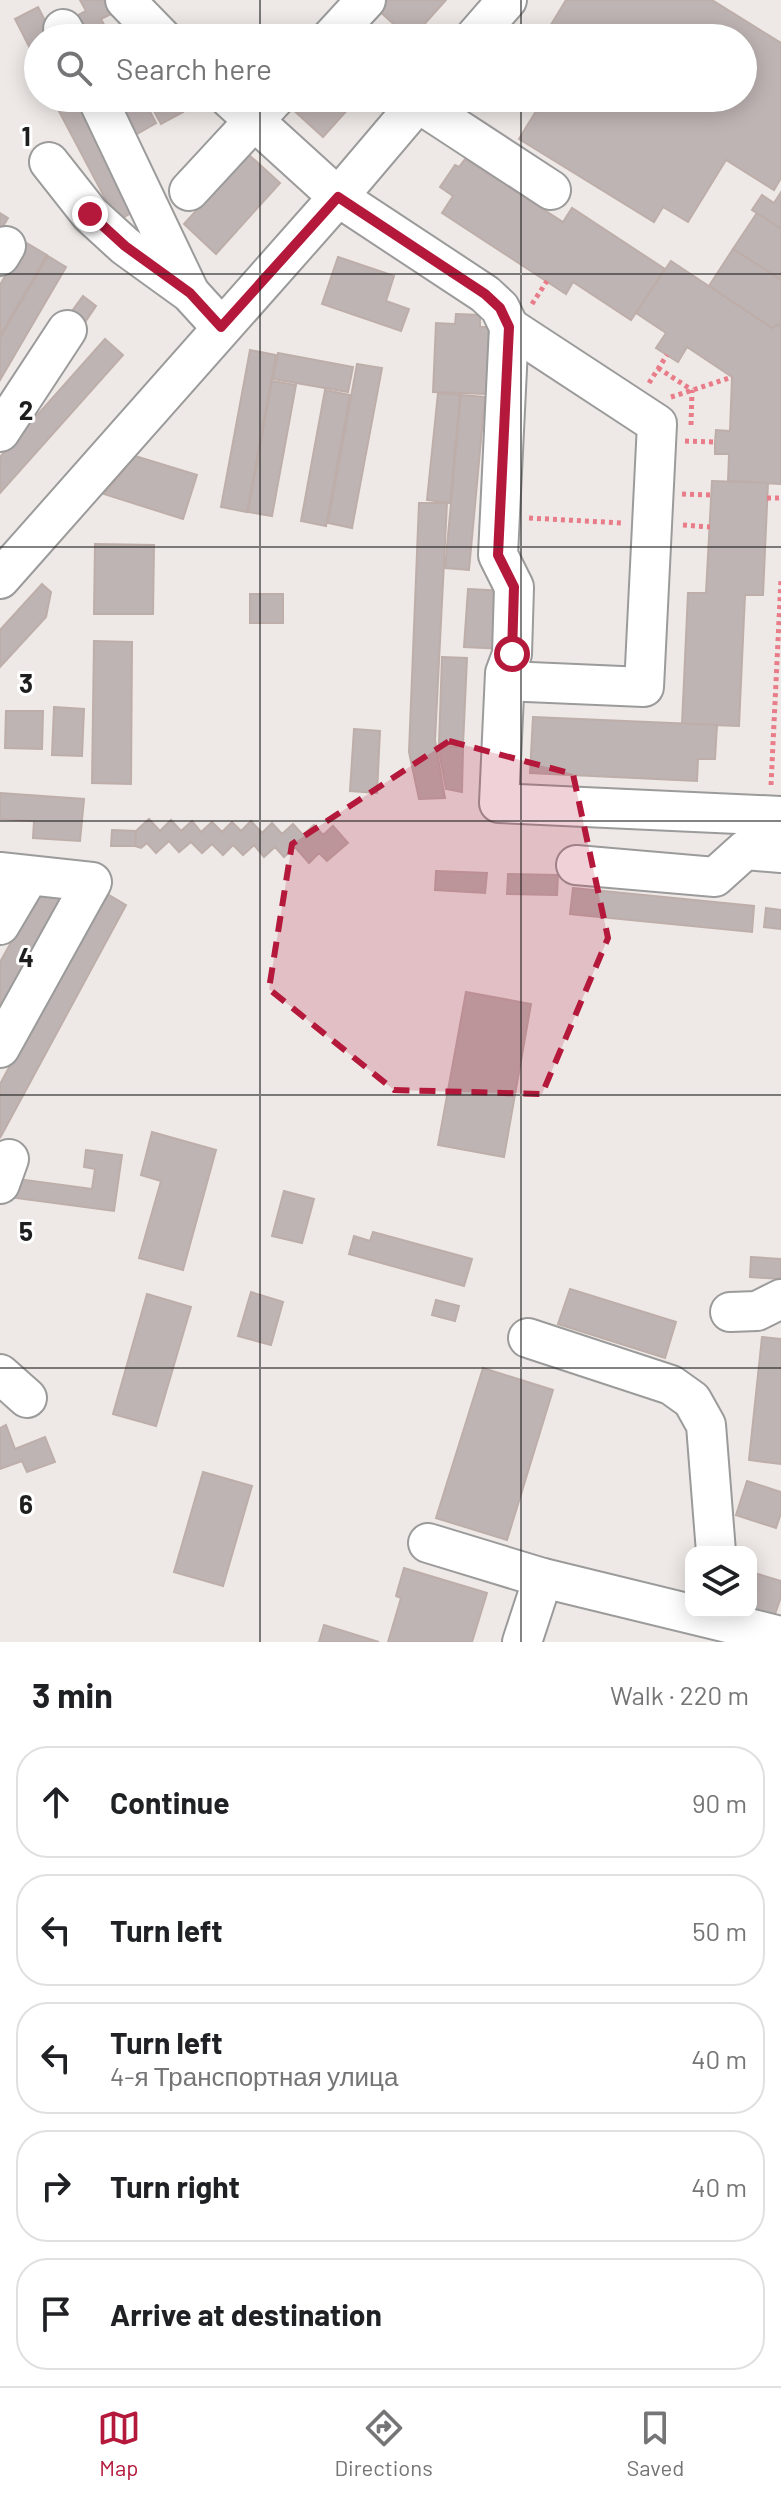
<!DOCTYPE html>
<meta charset="utf-8">
<style>
:root{--surface:#fff;--page:#f6f6f6;--text:#202124;--muted:#757577;--line:#e0e0e0;--accent:#b4193c}
body{margin:0;font-family:Barlow,sans-serif;background:var(--page);color:var(--text)}
.controls{position:absolute;right:24px;bottom:24px;display:grid;overflow:hidden;border-radius:16px;box-shadow:0 4px 20px #0003}
.controls button{width:72px;height:72px;display:grid;place-items:center;padding:0;border:0;border-bottom:2px solid var(--line);background:var(--surface);color:var(--text);font:40px sans-serif}
.stop{position:absolute;width:24px;height:24px;margin:-18px;border:6px solid #b4193c;border-radius:50%;background:#fff}
.stop.end{background:#b4193c;border-color:#fff;box-shadow:0 2px 8px #0008}
.list{margin:0;padding:0;list-style:none}
h2{display:flex;justify-content:space-between;align-items:center;height:104px;margin:0;padding:0 32px;font-size:34px}
h2 small{font-size:26px;font-weight:400;color:var(--muted)}
.list li{display:grid;grid-template-columns:52px 1fr auto;gap:24px;align-items:center;box-sizing:border-box;height:112px;margin:0 16px 16px;padding:0 16px;border:2px solid var(--line);border-radius:32px}
.list b{display:block;font-size:30px;white-space:nowrap}
.list p{margin:0;font-size:26px;white-space:nowrap;color:var(--muted)}
.list em{font-size:26px;font-style:normal;color:var(--muted)}
.icon{flex:none;width:44px;height:44px;fill:none;stroke:currentColor;stroke-width:2;stroke-linecap:round;stroke-linejoin:round}
.map{position:relative;flex:none;width:781px;height:1642px;overflow:hidden}
.search{position:absolute;background:var(--surface);box-shadow:0 4px 20px #0003;left:24px;right:24px;top:24px;height:88px;display:flex;align-items:center;gap:20px;box-sizing:border-box;padding:0 28px;border-radius:44px;color:var(--muted);font-size:30px}
.sheet{height:744px;background:var(--surface)}
nav{display:flex;justify-content:space-around;align-items:center;box-sizing:border-box;height:112px;border-top:2px solid var(--line);background:var(--surface);font-size:22px;color:var(--muted)}
nav a{display:grid;justify-items:center;gap:4px}
nav .on{color:var(--accent)}
.map>svg:first-child{display:block}
.building{fill:#beb4b3;stroke:#beaeaa;stroke-width:2}
.lines{fill:none;stroke-linecap:round;stroke-linejoin:round}
.minor-casing{stroke:#9b9b9b;stroke-width:42}
.path{stroke:#e87c89;stroke-width:5;stroke-dasharray:4 4;stroke-linecap:butt}
.minor{stroke:#fff;stroke-width:38}
.route{stroke:#b4193c;stroke-width:10}
.marked{fill:#b4193c;fill-opacity:0.2;stroke:#b4193c;stroke-width:6;stroke-dasharray:16 10;stroke-linejoin:round}
.grid{fill:none;stroke:#1e1e1e;stroke-width:2;stroke-opacity:0.55}
.grid-label{font-size:26px;text-anchor:middle;font-weight:bold;fill:#1e1e1e;stroke:#fff;stroke-width:6;stroke-linejoin:round;paint-order:stroke}
</style>
<div class="map">
<svg width="781" height="1642" viewBox="0 0 781 1642">
<rect width="100%" height="100%" fill="#eee9e6"/>
<g class="building">
<path d="M80,0h24l7,14 -10,5 10,19h-27l-11,-20 13,-7z"/>
<path d="M387,0h59l-34,38h-3l-31,-28z"/>
<path d="M566,0h146l69,43v135l-7,12 -48,-30 -38,62 -25,-15 -9,15 -135,-83 25,-41h199v-60h-178l-16,-10z"/>
<path d="M38,7l16,31h-16v26l-23,-45z"/>
<path d="M52,98h31l59,109 -25,14z"/>
<path d="M116,98h27l13,25 -21,12z"/>
<path d="M147,98h28l8,14 -22,12z"/>
<path d="M299,98h59l-35,39 -33,-30z"/>
<path d="M248,154l32,29 -64,71 -32,-30z"/>
<path d="M465,159l98,63 9,-14 93,61 -34,51 -58,-38 -7,12 -124,-81 11,-17 -13,-9 15,-22 4,2z"/>
<path d="M781,192v37l-29,-19 10,-15 12,8z"/>
<path d="M0,213l8,5 -8,13z"/>
<path d="M757,213l24,16v51l-48,-31z"/>
<path d="M25,242l22,13 -47,81v-51z"/>
<path d="M733,249l48,31v43l-9,5 -63,-42z"/>
<path d="M48,256l18,11 -66,113v-42z"/>
<path d="M338,257l56,19 -8,25 23,8 -8,22 -79,-27z"/>
<path d="M671,261l101,67 9,-5v161l-53,-3 1,-27h-14v-12l1,-12 14,1 2,-54 -45,-30 -9,15 -22,-14 10,-15 -30,-20z"/>
<path d="M83,296l13,10 -15,22 -14,-10z"/>
<path d="M456,314l24,1v12h9l-3,67 -53,-2 3,-69 19,1z"/>
<path d="M105,339l18,16 -123,138v-36z"/>
<path d="M250,350l26,5 -29,157 -26,-5z"/>
<path d="M278,353l75,14 -5,25 -75,-13z"/>
<path d="M357,364l25,4 -30,160 -24,-5z"/>
<path d="M272,381l24,4 -24,131 -24,-4z"/>
<path d="M325,390l25,5 -24,131 -25,-5z"/>
<path d="M438,393l22,2 -10,108 -23,-3z"/>
<path d="M461,395l24,2 -16,173 -24,-2z"/>
<path d="M135,456l62,19 -14,44 -79,-25z"/>
<path d="M712,481l56,2 -5,112h-18l-6,131 -57,-2 6,-131h18z"/>
<path d="M419,503h28l-12,237 10,58 -26,1 -10,-47z"/>
<path d="M95,544l59,1 -1,69h-59z"/>
<path d="M42,584l9,8 -5,25 -46,50v-37z"/>
<path d="M468,589l39,2 -3,58 -40,-2z"/>
<rect x="250" y="594" width="33" height="29"/>
<path d="M94,641l38,1 -1,142 -39,-1z"/>
<path d="M442,657l25,1 -4,87 -24,-1z"/>
<path d="M54,707l30,2 -2,47 -30,-1z"/>
<path d="M6,711h37l-1,38 -37,-1z"/>
<path d="M533,717l184,8 -2,34h-17l-1,22 -167,-8z"/>
<path d="M354,729l26,2 -3,62 -27,-2z"/>
<path d="M438,746l25,1 -1,45 -16,-3z"/>
<path d="M0,793l84,6 -4,42 -47,-3 1,-17 -34,-2z"/>
<path d="M149,819l11,12 11,-11 10,11 11,-10 9,11 11,-10 10,10 10,-10 9,9 10,-10 11,12 10,-10 10,11 11,-10 10,11 11,-10 9,10 10,-9 15,17 -21,18 -8,-8 -10,10 -14,-16 -11,10 -9,-10 -11,10 -10,-12 -11,10 -10,-10 -10,10 -11,-11 -10,9 -11,-11 -12,10 -10,-11 -13,12 -9,-10 -6,5 -6,-2 1,-15z"/>
<path d="M112,830l24,1 -1,15h-24z"/>
<path d="M436,871l51,2 -2,20 -50,-3z"/>
<path d="M508,874l50,1 -1,20 -50,-1z"/>
<path d="M45,882l24,14 -69,120v-54z"/>
<path d="M573,888l181,18 -2,26 -182,-18z"/>
<path d="M104,892l22,13 -126,233v-54z"/>
<path d="M766,908l15,2v19l-17,-2z"/>
<path d="M466,992l65,12 -27,153 -66,-12z"/>
<path d="M152,1132l64,18 -33,120 -44,-12 22,-77 -20,-6z"/>
<path d="M86,1150l36,5 -8,56 -106,-14 3,-19 81,11 3,-20 -11,-2z"/>
<path d="M284,1191l30,8 -12,44 -30,-7z"/>
<path d="M373,1232l99,27 -8,27 -115,-32 5,-18 16,5z"/>
<path d="M751,1257l30,2v20l-31,-2z"/>
<path d="M570,1289l106,33 -11,36 -107,-34z"/>
<path d="M251,1292l32,10 -12,43 -33,-9z"/>
<path d="M147,1294l44,13 -35,119 -43,-12z"/>
<path d="M436,1300l23,6 -4,15 -23,-6z"/>
<path d="M762,1337l19,2v125l-32,-4z"/>
<path d="M483,1368l70,22 -46,150 -71,-22z"/>
<path d="M6,1425l9,24 30,-12 10,25 -28,10 -5,-11 -22,8v-41z"/>
<path d="M203,1472l49,14 -29,100 -49,-14z"/>
<path d="M747,1481l34,11v21l-5,15 -40,-13z"/>
<path d="M404,1568l83,25 -15,49h-84l13,-44 -5,-2z"/>
<path d="M751,1572l30,9v16l-8,23 -22,-8z"/>
<path d="M324,1625l55,17h-60z"/>
</g>
<g class="lines">
<defs>
<g id="minor">
<path d="M125,0l37,38"/>
<path d="M63,29l5,9"/>
<path d="M331,38l35,-38"/>
<path d="M474,38l33,-38"/>
<path d="M97,98l92,193"/>
<path d="M229,98l109,99 147,97 15,14 9,19 -11,228 16,32 -2,67 -7,19 -6,130 282,13"/>
<path d="M418,103l133,87"/>
<path d="M49,162l41,52 35,32 65,47 31,34"/>
<path d="M189,191l86,-93"/>
<path d="M0,256l6,-10"/>
<path d="M0,432l67,-102"/>
<path d="M0,579l338,-382 84,-99"/>
<path d="M505,681l139,6 13,-263 -148,-97"/>
<path d="M576,865l139,12 30,-27 36,3"/>
<path d="M0,872l92,10 -92,166"/>
<path d="M0,925l29,-49"/>
<path d="M0,1184l9,-25"/>
<path d="M730,1312l27,-1 24,-12"/>
<path d="M528,1338l143,47 21,15 14,25 10,127"/>
<path d="M0,1374l27,24"/>
<path d="M428,1543l115,35 238,58"/>
<path d="M522,1642l21,-64"/>
</g>
</defs>
<use href="#minor" class="minor-casing"/>
<g class="path">
<path d="M532,304l15,-23"/>
<path d="M658,368l34,22"/>
<path d="M649,383l18,-28"/>
<path d="M671,397l61,-20"/>
<path d="M691,425l1,-35"/>
<path d="M685,441l30,1"/>
<path d="M682,494l29,1"/>
<path d="M767,498h14"/>
<path d="M529,518l93,5"/>
<path d="M683,525l27,2"/>
<path d="M771,785l10,-206"/>
</g>
<use href="#minor" class="minor"/>
</g>
<g class="lines">
<path class="route" d="M90,214l35,32 65,47 31,34 117,-130 147,97 15,14 9,19 -11,228 16,32 -2,67"/>
</g>
<path class="marked" d="M449,741l124,33 35,164 -66,156 -148,-4 -125,-101 23,-145z"/>
<path class="grid" d="M260,0v38M521,0v38M260,98v1544M521,98v1544M0,274h781M0,547h781M0,821h781M0,1095h781M0,1368h781"/>
<g class="grid-label">
<text x="26" y="146">1</text>
<text x="26" y="420">2</text>
<text x="26" y="693">3</text>
<text x="26" y="967">4</text>
<text x="26" y="1241">5</text>
<text x="26" y="1514">6</text>
</g>
</svg>
<div class="controls">
<button><svg class="icon" aria-label="layers" viewBox="0 0 24 24"><path d="M12 4l9 5-9 5-9-5zM3 14l9 5 9-5"/></svg></button>
</div>
<div class="stop" style="left:512px;top:654px"></div>
<div class="stop end" style="left:90px;top:214px"></div>
<div class="search"><svg class="icon" aria-label="search" viewBox="0 0 24 24"><circle cx="10" cy="10" r="6"/><path d="M15 15l6 6"/></svg>Search here</div>
</div>
<section class="sheet">
<h2>3 min<small>Walk · 220 m</small></h2>
<ul class="list">
<li><svg class="icon" aria-label="ahead" viewBox="0 0 24 24"><path d="M12 20V5M6 11l6-6 6 6"/></svg><div><b>Continue</b></div><em>90 m</em></li>
<li><svg class="icon" aria-label="left" viewBox="0 0 24 24"><path d="M17 20v-9H6M10 6l-5 5 5 5"/></svg><div><b>Turn left</b></div><em>50 m</em></li>
<li><svg class="icon" aria-label="left" viewBox="0 0 24 24"><path d="M17 20v-9H6M10 6l-5 5 5 5"/></svg><div><b>Turn left</b><p>4-я Транспортная улица</p></div><em>40 m</em></li>
<li><svg class="icon" aria-label="right" viewBox="0 0 24 24"><path d="M7 20v-9h11M14 6l5 5-5 5"/></svg><div><b>Turn right</b></div><em>40 m</em></li>
<li><svg class="icon" aria-label="arrive" viewBox="0 0 24 24"><path d="M6 21V4h12l-3 4 3 4H6"/></svg><div><b>Arrive at destination</b></div></li>
</ul>
</section>
<nav>
<a class="on"><svg class="icon" aria-label="map" viewBox="0 0 24 24"><path d="M3 6l6-2 6 2 6-2v14l-6 2-6-2-6 2zM9 4v14M15 6v14"/></svg>Map</a>
<a><svg class="icon" aria-label="directions" viewBox="0 0 24 24"><path d="M12 3l9 9-9 9-9-9zM9 14v-3h6M13 9l2 2-2 2"/></svg>Directions</a>
<a><svg class="icon" aria-label="saved" viewBox="0 0 24 24"><path d="M7 4h10v16l-5-4-5 4z"/></svg>Saved</a>
</nav>
